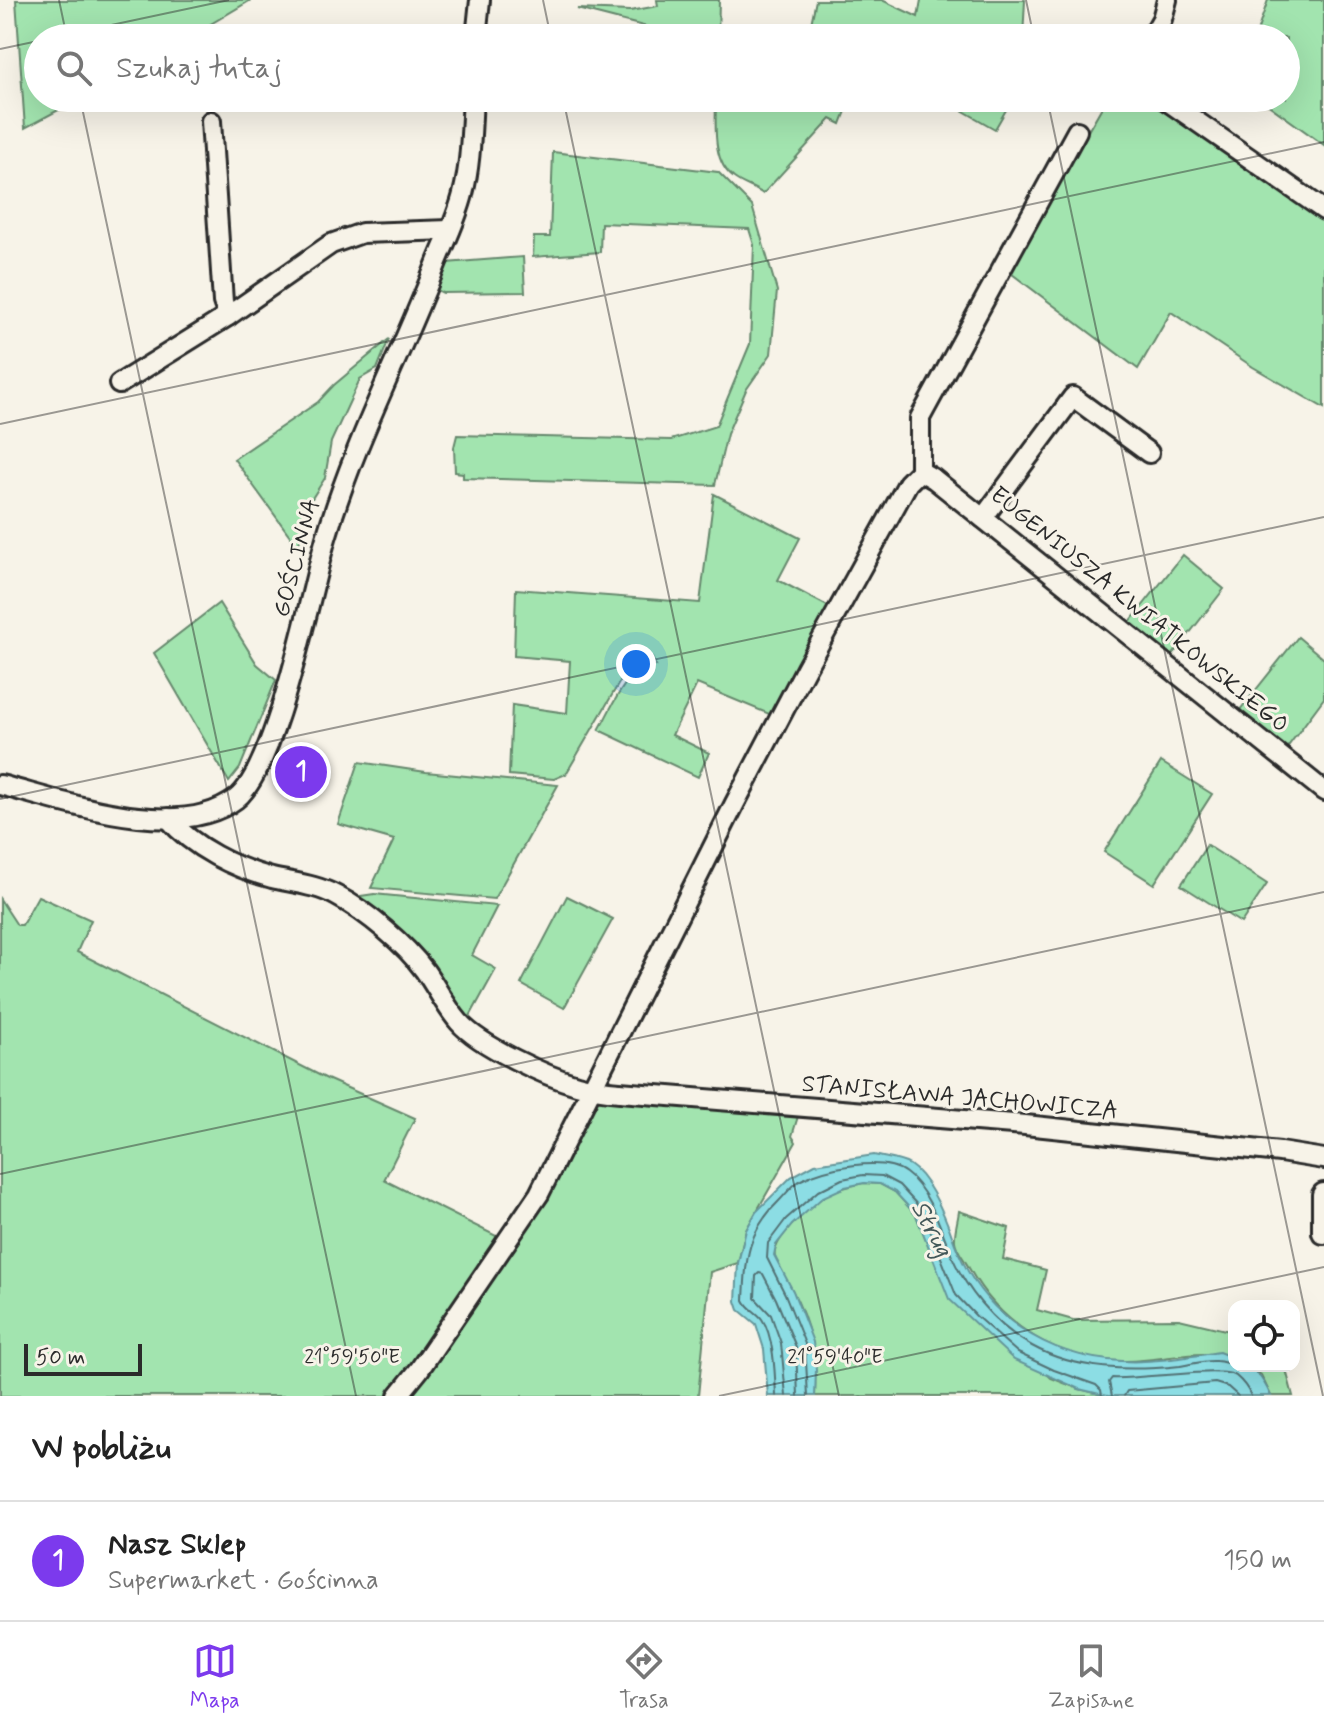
<!DOCTYPE html>
<html lang="pl">
<meta charset="utf-8">
<style>
:root{--surface:#fff;--page:#f6f6f6;--text:#222;--muted:#767676;--line:#e0e0e0;--accent:#7c3aed}
body{margin:0;font-family:Mynerve,sans-serif;background:var(--page);color:var(--text)}
.controls{position:absolute;right:24px;bottom:24px;display:grid;overflow:hidden;border-radius:16px;box-shadow:0 8px 32px #0002}
.controls button{width:72px;height:72px;display:grid;place-items:center;padding:0;border:0;border-bottom:2px solid var(--line);background:var(--surface);color:var(--text);font:40px sans-serif}
.scale{position:absolute;left:24px;bottom:20px;width:118px;box-sizing:border-box;padding-left:8px;border:4px solid #2b2b2b;border-top:0;font-size:22px;line-height:28px;white-space:nowrap;color:#2b2b2b;-webkit-text-stroke:6px #f7f3e8;paint-order:stroke}
.you{position:absolute;left:636px;top:664px;width:28px;height:28px;margin:-20px;border:6px solid #fff;border-radius:50%;background:#1a73e8;box-shadow:0 0 0 12px #1a73e833}
.badge{display:grid;place-items:center;width:52px;height:52px;border-radius:50%;background:var(--accent);color:#fff;font-size:26px;font-weight:700}
.pin{position:absolute;translate:-50% -50%;border:4px solid #fff;box-shadow:0 2px 8px #0006}
.list{margin:0;padding:0;list-style:none}
h2{display:flex;justify-content:space-between;align-items:center;height:104px;margin:0;padding:0 32px;font-size:34px}
h2 small{font-size:26px;font-weight:400;color:var(--muted)}
.list li{display:grid;grid-template-columns:52px 1fr auto;gap:24px;align-items:center;box-sizing:border-box;height:120px;padding:0 32px;border-top:2px solid var(--line)}
.list b{display:block;font-size:30px;white-space:nowrap}
.list p{margin:0;font-size:26px;white-space:nowrap;color:var(--muted)}
.list em{font-size:26px;font-style:normal;color:var(--muted)}
.icon{flex:none;width:44px;height:44px;fill:none;stroke:currentColor;stroke-width:2;stroke-linecap:round;stroke-linejoin:round}
.map{position:relative;flex:none;width:1324px;height:1396px;overflow:hidden}
.search{position:absolute;background:var(--surface);box-shadow:0 8px 32px #0002;left:24px;right:24px;top:24px;height:88px;display:flex;align-items:center;gap:20px;box-sizing:border-box;padding:0 28px;border-radius:44px;color:var(--muted);font-size:30px}
.sheet{height:224px;background:var(--surface)}
nav{display:flex;justify-content:space-around;align-items:center;box-sizing:border-box;height:112px;border-top:2px solid var(--line);background:var(--surface);font-size:22px;color:var(--muted)}
nav a{display:grid;justify-items:center;gap:4px}
nav .on{color:var(--accent)}
.map>svg:first-child{display:block}
.green{fill:#a2e4af;stroke:#66886d;stroke-width:2}
.water{fill:#8cdde4;stroke:#65969a;stroke-width:2}
.lines{fill:none;stroke-linecap:round;stroke-linejoin:round}
.shore{stroke:#527275;stroke-width:2}
.minor-casing{stroke:#2b2b2b;stroke-width:24}
.tertiary-casing{stroke:#2b2b2b;stroke-width:28}
.minor{stroke:#f7f3e8;stroke-width:18}
.tertiary{stroke:#f7f3e8;stroke-width:22}
.ticks{fill:none;stroke:#2b2b2b;stroke-width:2;stroke-opacity:0.45}
.labels{text-anchor:middle;dominant-baseline:central;stroke-width:6;stroke-linejoin:round;paint-order:stroke}
.street-label{font-size:24px;fill:#2b2b2b;stroke:#f7f3e8}
.water-label{font-size:26px;font-style:italic;fill:#435859;stroke:#f7f3e8}
.ticks-label{font-size:20px;text-anchor:middle;fill:#2b2b2b;stroke:#f7f3e8;stroke-width:6;stroke-linejoin:round;paint-order:stroke}
</style>
<div class="map">
<svg width="1324" height="1396" viewBox="0 0 1324 1396">
<rect width="100%" height="100%" fill="#f7f3e8"/>
<filter id="ink" filterUnits="userSpaceOnUse"><feTurbulence type="fractalNoise" baseFrequency=".0125" numOctaves="2"/><feDisplacementMap in="SourceGraphic" scale="16" xChannelSelector="R" yChannelSelector="G"/><feConvolveMatrix kernelMatrix="1 2 1 2 8 2 1 2 1" color-interpolation-filters="sRGB"/></filter>
<g filter="url(#ink)">
<g class="green">
<path d="M16,0h235l-64,38h-149v60h43l-56,30z"/>
<path d="M657,0h62l-1,38h-28l-113,-29 53,2 28,-5z"/>
<path d="M816,0h66l36,17 3,-17h104l-2,38h-215z"/>
<path d="M1268,0h56v145l-65,-47h27v-60h-31z"/>
<path d="M716,98h40l24,8 5,-8h66l-10,26 -10,-5 -68,75c-9,-7 -20,-9 -29,-16 -23,-17 -18,-54 -18,-80z"/>
<path d="M941,98h72l-18,31z"/>
<path d="M1107,98h36l181,121v189l-71,-41 -82,-55 -33,57 -130,-98z"/>
<path d="M553,152l165,20 34,34 25,85 -6,63 -25,36 -19,44 -12,51 -252,-7v-5l-8,-1 -1,-25 3,-12 214,5 45,-14 34,-82 4,-99 -5,-16 -148,-6 -1,29 -67,5 1,-20h16z"/>
<path d="M523,257l2,35 -82,1 -8,-4 11,-26z"/>
<path d="M389,339l-12,30 -17,10 -29,63 -6,36 -14,22 -13,47 -64,-88 84,-57 16,-17z"/>
<path d="M714,494l86,44 -22,42 57,30 -61,106 -77,-32 -25,51 37,18 -11,24 -99,-47c13,-22 29,-67 57,-64l-4,-8 -13,1 -20,24 -53,91 -12,5 -45,-4 3,-70 55,8 3,-52 -56,-5 2,-67 184,14z"/>
<path d="M1183,555l41,34 -53,68 -42,-34z"/>
<path d="M219,603l38,61 19,16 -36,88 -11,14 -75,-129z"/>
<path d="M1298,637l26,22v39l-38,51 -47,-38z"/>
<path d="M359,762l67,10 132,13 -64,114 -123,-11 23,-48 -56,-16z"/>
<path d="M1161,762l51,32 -58,90 -50,-32z"/>
<path d="M1207,845l60,39 -26,39 -60,-38z"/>
<path d="M374,894l123,12 -25,49 24,14 -28,51 -114,-123z"/>
<path d="M38,896l53,24 -14,32 250,127 88,39 -31,62 124,62 86,-147 205,18 -7,23 4,6 -50,88 -8,33 -28,9 -12,124h-698v-497l17,26h5z"/>
<path d="M567,896l46,23 -49,89 -43,-24z"/>
<path d="M864,1183l16,1 15,8 21,23 16,39 119,124 28,11 29,7h-293c2,-39 -5,-72 -23,-106 -5,-11 -14,-21 -17,-33 -4,-17 35,-51 48,-60 12,-8 27,-11 41,-14z"/>
<path d="M959,1211l50,17 -6,31 43,11 -9,40 36,10 106,-1 55,13v26c-29,-11 -76,4 -110,3 -66,0 -123,-35 -155,-93 -4,-8 -13,-18 -14,-27 -1,-9 3,-21 4,-30z"/>
<path d="M1248,1366h37l8,30h-22l-10,-21z"/>
</g>
<path class="water" d="M874,1155c11,3 26,4 36,10 21,14 37,56 45,79 28,72 91,113 166,117 32,2 66,-4 98,-9l15,6v8c22,0 28,11 37,30h-163l-29,-7 -65,-29 -65,-61 -33,-84 -21,-23 -15,-8 -16,-1 -19,4 -22,10 -31,28 -16,20 -2,10 19,36 20,51 3,28 -1,26h-47l-4,-47 -8,-25 -17,-14 -3,-9 2,-38 8,-33 10,-18 35,-35 24,-13z"/>
<g class="lines">
<g class="shore">
<path d="M776,1396c-1,-21 -2,-60 -14,-77 -6,-8 -14,-10 -18,-19 2,-42 3,-68 35,-99 7,-7 13,-16 22,-21 23,-12 82,-25 105,-7 21,15 33,50 42,73 14,40 47,80 84,100 45,25 99,25 148,20 12,-2 25,-6 36,-5 6,0 12,3 18,4"/>
<path d="M786,1396l-5,-53 -10,-28 -16,-17 1,-22 3,-3 4,1 13,25 20,48 2,49"/>
<path d="M808,1396l-3,-52 -20,-50 -18,-36 1,-15 18,-24 32,-28 24,-12 21,-4 19,1 17,9 23,25 34,85 20,21 42,37 36,17 42,15 5,5 1,6"/>
<path d="M1112,1396l-3,-14 3,-4c24,2 110,-12 124,-2 6,5 12,13 15,20"/>
<path d="M1124,1396l3,-5 88,-8 13,4 10,9"/>
</g>
<defs>
<g id="minor">
<path d="M476,38l4,-38"/>
<path d="M1151,38l11,-19 5,-19"/>
<path d="M1163,98l161,112"/>
<path d="M211,121l12,181 5,14"/>
<path d="M119,384l109,-68 103,-72 31,-11 88,-3"/>
<path d="M920,471l14,8 390,312"/>
<path d="M920,471v-53l157,-287"/>
<path d="M983,518l90,-121 76,56"/>
<path d="M0,785c63,16 178,58 236,14 41,-32 74,-206 90,-261 28,-96 75,-183 111,-276 9,-22 20,-44 26,-68 8,-31 8,-64 10,-96"/>
<path d="M168,818c25,30 67,50 104,60 22,5 45,7 65,18 30,16 68,48 88,75 12,17 21,36 34,51 21,24 87,54 118,63 14,4 28,6 43,7l405,33 255,27 44,7"/>
<path d="M398,1396l21,-26 120,-176 196,-391 71,-135 102,-185 12,-12"/>
</g>
<path id="tertiary" d="M1324,1195v37"/>
</defs>
<use href="#minor" class="minor-casing"/>
<use href="#tertiary" class="tertiary-casing"/>
<use href="#minor" class="minor"/>
<use href="#tertiary" class="tertiary"/>
</g>
</g>
<path class="ticks" d="M59,0l8,38M543,0l8,38M1026,0l8,38M50,38l179,-38M0,49l38,-8M80,98l276,1298M563,98l276,1298M1047,98l276,1298M0,424l1324,-282M0,799l1324,-282M0,1174l1324,-282M719,1396l605,-129"/>
<g class="labels">
<g class="street-label">
<text transform="translate(297 558) rotate(-75)">GOŚCINNA</text>
<text transform="translate(1139 610) rotate(39)">EUGENIUSZA KWIATKOWSKIEGO</text>
<text transform="translate(960 1098) rotate(5)">STANISŁAWA JACHOWICZA</text>
</g>
<g class="water-label">
<text transform="translate(931 1229) rotate(62)">Strug</text>
</g>
</g>
<g class="ticks-label">
<text x="352" y="1363">21°59'50"E</text>
<text x="835" y="1363">21°59'40"E</text>
</g>
</svg>
<div class="controls">
<button><svg class="icon" aria-label="locate" viewBox="0 0 24 24"><circle cx="12" cy="12" r="6"/><path d="M12 2v4M12 18v4M2 12h4M18 12h4"/></svg></button>
</div>
<div class="scale">50 m</div>
<div class="you"></div>
<div class="pin badge" style="left:301px;top:772px">1</div>
<div class="search"><svg class="icon" aria-label="search" viewBox="0 0 24 24"><circle cx="10" cy="10" r="6"/><path d="M15 15l6 6"/></svg>Szukaj tutaj</div>
</div>
<section class="sheet">
<h2>W pobliżu<small></small></h2>
<ul class="list">
<li><span class="badge">1</span><div><b>Nasz Sklep</b><p>Supermarket · Gościnna</p></div><em>150 m</em></li>
</ul>
</section>
<nav>
<a class="on"><svg class="icon" aria-label="map" viewBox="0 0 24 24"><path d="M3 6l6-2 6 2 6-2v14l-6 2-6-2-6 2zM9 4v14M15 6v14"/></svg>Mapa</a>
<a><svg class="icon" aria-label="directions" viewBox="0 0 24 24"><path d="M12 3l9 9-9 9-9-9zM9 14v-3h6M13 9l2 2-2 2"/></svg>Trasa</a>
<a><svg class="icon" aria-label="saved" viewBox="0 0 24 24"><path d="M7 4h10v16l-5-4-5 4z"/></svg>Zapisane</a>
</nav>
